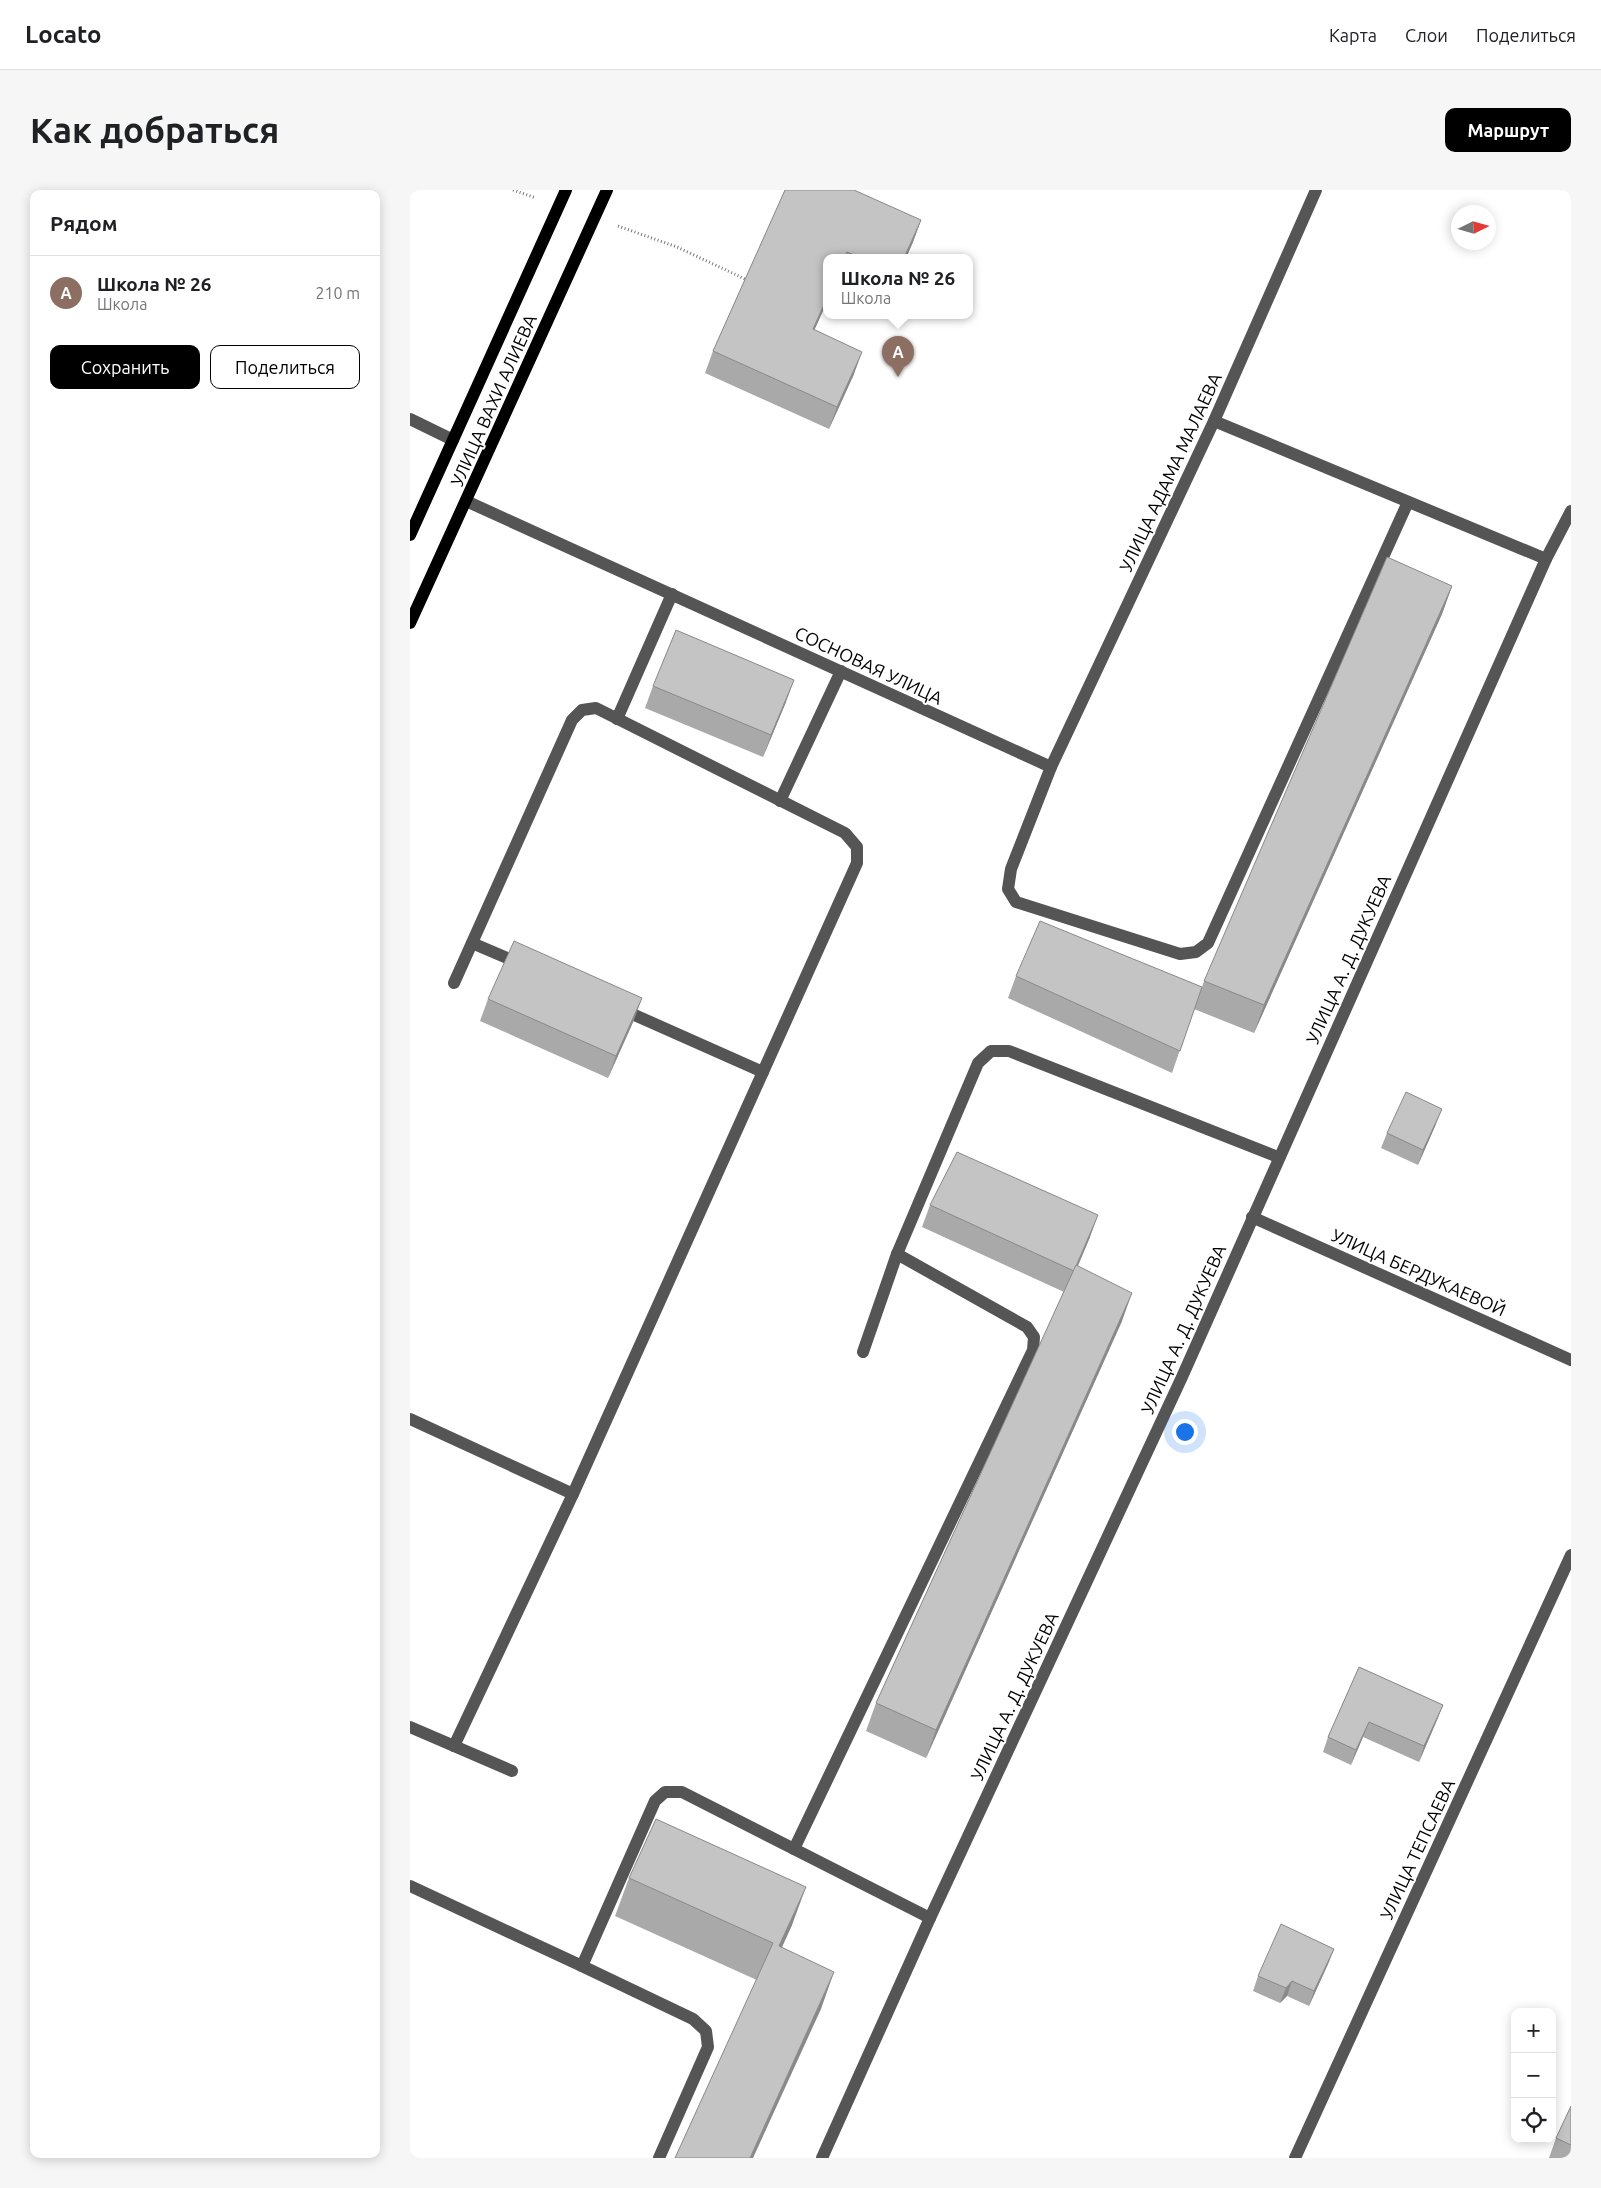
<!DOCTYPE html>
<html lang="ru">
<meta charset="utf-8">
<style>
:root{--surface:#fff;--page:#f6f6f6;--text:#202124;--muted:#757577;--line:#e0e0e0;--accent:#000}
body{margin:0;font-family:Ubuntu,sans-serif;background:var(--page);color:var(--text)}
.controls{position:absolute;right:15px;bottom:15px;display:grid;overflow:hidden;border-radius:10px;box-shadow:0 2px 12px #0003}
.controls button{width:45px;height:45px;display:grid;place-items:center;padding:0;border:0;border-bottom:1px solid var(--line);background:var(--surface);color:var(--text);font:25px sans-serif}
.compass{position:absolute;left:1041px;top:15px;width:45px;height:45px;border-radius:50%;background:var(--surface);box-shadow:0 2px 12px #0003;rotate:85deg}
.you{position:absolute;left:774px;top:1241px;width:18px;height:18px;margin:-12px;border:4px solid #fff;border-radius:50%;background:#1a73e8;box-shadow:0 0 0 8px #1a73e833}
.badge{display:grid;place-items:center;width:32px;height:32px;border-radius:50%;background:var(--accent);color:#fff;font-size:16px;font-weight:700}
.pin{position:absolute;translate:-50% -41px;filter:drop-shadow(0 1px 2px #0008)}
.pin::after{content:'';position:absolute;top:26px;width:18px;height:15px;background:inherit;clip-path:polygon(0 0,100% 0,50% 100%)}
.popup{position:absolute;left:413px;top:64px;width:150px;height:65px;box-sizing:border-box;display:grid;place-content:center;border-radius:10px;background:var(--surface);filter:drop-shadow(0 1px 4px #0005);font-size:16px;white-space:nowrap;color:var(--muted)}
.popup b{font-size:19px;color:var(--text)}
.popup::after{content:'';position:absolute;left:50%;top:100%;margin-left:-10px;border:10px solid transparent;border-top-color:var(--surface)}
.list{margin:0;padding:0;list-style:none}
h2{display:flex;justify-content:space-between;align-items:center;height:65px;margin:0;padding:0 20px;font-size:21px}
h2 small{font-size:16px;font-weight:400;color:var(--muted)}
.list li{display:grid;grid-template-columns:32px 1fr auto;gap:15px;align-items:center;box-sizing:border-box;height:75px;padding:0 20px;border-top:1px solid var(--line)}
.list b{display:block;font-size:19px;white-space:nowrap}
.list p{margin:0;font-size:16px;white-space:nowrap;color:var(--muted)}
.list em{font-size:16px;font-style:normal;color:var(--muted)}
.actions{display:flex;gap:10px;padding:15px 20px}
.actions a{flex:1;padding:11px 0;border:1px solid var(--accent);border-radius:10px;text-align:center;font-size:18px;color:var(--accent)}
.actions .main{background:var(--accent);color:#fff}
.icon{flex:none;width:28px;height:28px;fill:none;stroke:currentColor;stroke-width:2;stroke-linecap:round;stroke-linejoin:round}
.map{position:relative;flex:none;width:1161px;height:1968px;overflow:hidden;border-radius:10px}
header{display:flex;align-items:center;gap:30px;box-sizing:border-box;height:70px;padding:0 25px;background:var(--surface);border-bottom:1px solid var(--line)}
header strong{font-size:24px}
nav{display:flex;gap:28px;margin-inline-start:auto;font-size:18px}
.intro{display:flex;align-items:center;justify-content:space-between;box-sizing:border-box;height:120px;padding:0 30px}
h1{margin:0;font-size:35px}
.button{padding:12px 22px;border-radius:10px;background:var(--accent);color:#fff;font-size:18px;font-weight:700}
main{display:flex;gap:30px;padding:0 30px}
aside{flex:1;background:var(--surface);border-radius:10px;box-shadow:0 2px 12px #0003}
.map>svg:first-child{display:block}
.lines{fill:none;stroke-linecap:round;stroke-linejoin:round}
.path{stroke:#777;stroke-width:3;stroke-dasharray:1 2.5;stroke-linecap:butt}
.minor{stroke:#555;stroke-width:12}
.major{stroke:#000;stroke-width:12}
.wall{fill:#a9a9a9}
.shaded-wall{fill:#898989}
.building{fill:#c4c4c4;stroke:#898989}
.labels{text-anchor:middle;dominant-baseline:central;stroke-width:4;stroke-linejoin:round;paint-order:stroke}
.street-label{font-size:18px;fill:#000;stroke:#fff}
</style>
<header>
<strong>Locato</strong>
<nav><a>Карта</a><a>Слои</a><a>Поделиться</a></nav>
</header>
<div class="intro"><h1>Как добраться</h1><a class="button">Маршрут</a></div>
<main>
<aside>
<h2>Рядом<small></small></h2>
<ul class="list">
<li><span class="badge" style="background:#8d6e63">A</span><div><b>Школа № 26</b><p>Школа</p></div><em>210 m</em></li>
</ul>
<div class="actions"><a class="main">Сохранить</a><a>Поделиться</a></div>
</aside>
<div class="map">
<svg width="1161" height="1968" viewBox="0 0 1161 1968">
<rect width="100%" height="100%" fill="#fff"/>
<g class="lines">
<g class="path">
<path d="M103,0l23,8"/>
<path d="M208,36l59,21 70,33"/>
</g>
<g class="minor">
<path d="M906,0l-102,231 -163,346 -40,102 -3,20 8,13 164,52 16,-2 12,-9 200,-441"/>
<path d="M0,229l43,21"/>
<path d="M804,231l332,138"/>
<path d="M56,311l585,266"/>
<path d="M207,529l55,-125"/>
<path d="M370,611l61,-130"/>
<path d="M62,753l49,21"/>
<path d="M211,819l142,63"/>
<path d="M842,1027l319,143"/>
<path d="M453,1162l34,-98 81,-191 13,-12h18l269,106"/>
<path d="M0,1229l163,75 284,-631v-16l-12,-14 -249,-125 -14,2 -10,10 -118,263"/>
<path d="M0,1537l102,44"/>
<path d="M44,1556l119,-252"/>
<path d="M384,1659l239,-499 1,-13 -7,-10 -130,-73"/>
<path d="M0,1696l172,80 73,-165 10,-9h17l248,126"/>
<path d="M172,1776l111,53 13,12 2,16 -49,111"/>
<path d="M412,1968l108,-240 252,-541 364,-818 25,-48"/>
<path d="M885,1968l276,-603"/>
</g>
<g class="major">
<path d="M0,345l156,-345"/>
<path d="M0,433l197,-433"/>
</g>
</g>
<g class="wall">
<path d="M375,0l136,30 -8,22 -7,16h-79v44l-13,28 40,44 -25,55 -124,-56 8,-22z"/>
<path d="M1042,396l-10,28 -188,419 -60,-24 -22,64 -164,-75 8,-22 186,11 2,-6z"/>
<path d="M243,496l133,16 -23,55 -118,-49z"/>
<path d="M78,809l146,21 -26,58 -128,-57z"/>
<path d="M1026,934l-18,41 -37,-17 6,-15z"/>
<path d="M520,1015l160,32 -12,29 44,55 -196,437 -60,-27 10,-28 188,-411 -142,-65z"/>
<path d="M949,1477l84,38 -6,15 -18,42 -56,-25 -12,28 -28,-13 5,-15z"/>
<path d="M219,1688l163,47 -10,22 39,62 -206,-93z"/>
<path d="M924,1759l-6,15 -19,42 -22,-10 -7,7 -27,-12 5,-15z"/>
<path d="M1161,1916v52h-22l7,-20z"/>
</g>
<g class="shaded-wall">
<path d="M511,30l-8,22 -7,16h-2z"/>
<path d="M417,108v4l-22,49 8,-22z"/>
<path d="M452,162l-8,22 -25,55 8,-22z"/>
<path d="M1042,396l-10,28 -188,419 10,-28z"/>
<path d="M384,490l-8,22 -23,55 8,-22z"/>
<path d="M232,808l-8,22 -26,58 8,-22z"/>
<path d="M1032,919l-6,15 -18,41 5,-15z"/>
<path d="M688,1025l-8,22 -24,56 8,-22z"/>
<path d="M722,1103l-10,28 -196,437 10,-28z"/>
<path d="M1033,1515l-6,15 -18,42 5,-16z"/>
<path d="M959,1532l-6,15 -12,28 5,-15z"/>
<path d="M396,1697l-14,38 -27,59 14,-38z"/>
<path d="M924,1759l-6,15 -19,42 5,-15z"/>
<path d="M424,1782l-13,37 -68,149h-3z"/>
<path d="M882,1791l-5,15 -7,7 6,-15z"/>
</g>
<g class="building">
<path d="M375,0h69l67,30 -17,38h-43l-14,-6 -3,6h-17v40l-14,31 49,23 -25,55 -124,-56z"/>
<path d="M977,367l65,29 -188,419 -60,-24z"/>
<path d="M266,440l118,50 -23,55 -118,-49z"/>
<path d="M630,731l162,66 -22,64 -164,-75z"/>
<path d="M104,751l128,57 -26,58 -128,-57z"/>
<path d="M996,902l36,17 -19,41 -36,-17z"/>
<path d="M547,962l141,63 -24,56 -144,-66z"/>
<path d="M666,1075l56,28 -196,437 -60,-27z"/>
<path d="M949,1477l84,38 -19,41 -55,-24 -13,28 -28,-13z"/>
<path d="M246,1629l150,68 -27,59 55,26 -84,186h-75l98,-215 -144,-65z"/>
<path d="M871,1734l53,25 -20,42 -22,-10 -6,7 -28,-12z"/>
<path d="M1161,1916v39l-15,-7z"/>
</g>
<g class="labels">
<g class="street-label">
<text transform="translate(83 210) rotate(-66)">УЛИЦА ВАХИ АЛИЕВА</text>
<text transform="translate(760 282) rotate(-65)">УЛИЦА АДАМА МАЛАЕВА</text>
<text transform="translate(459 475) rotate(25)">СОСНОВАЯ УЛИЦА</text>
<text transform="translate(938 769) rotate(-66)">УЛИЦА А. Д. ДУКУЕВА</text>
<text transform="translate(1009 1082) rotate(24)">УЛИЦА БЕРДУКАЕВОЙ</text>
<text transform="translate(773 1139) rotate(-66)">УЛИЦА А. Д. ДУКУЕВА</text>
<text transform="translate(604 1506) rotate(-65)">УЛИЦА А. Д. ДУКУЕВА</text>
<text transform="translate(1007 1659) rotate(-65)">УЛИЦА ТЕПСАЕВА</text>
</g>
</g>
</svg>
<div class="controls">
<button>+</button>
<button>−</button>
<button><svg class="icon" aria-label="locate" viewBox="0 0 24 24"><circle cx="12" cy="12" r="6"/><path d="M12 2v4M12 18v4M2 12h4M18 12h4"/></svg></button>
</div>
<svg class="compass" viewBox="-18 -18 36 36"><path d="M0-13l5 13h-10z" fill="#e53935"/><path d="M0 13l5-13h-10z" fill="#757577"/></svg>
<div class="you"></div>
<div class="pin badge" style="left:488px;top:187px;background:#8d6e63">A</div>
<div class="popup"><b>Школа № 26</b>Школа</div>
</div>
</main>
